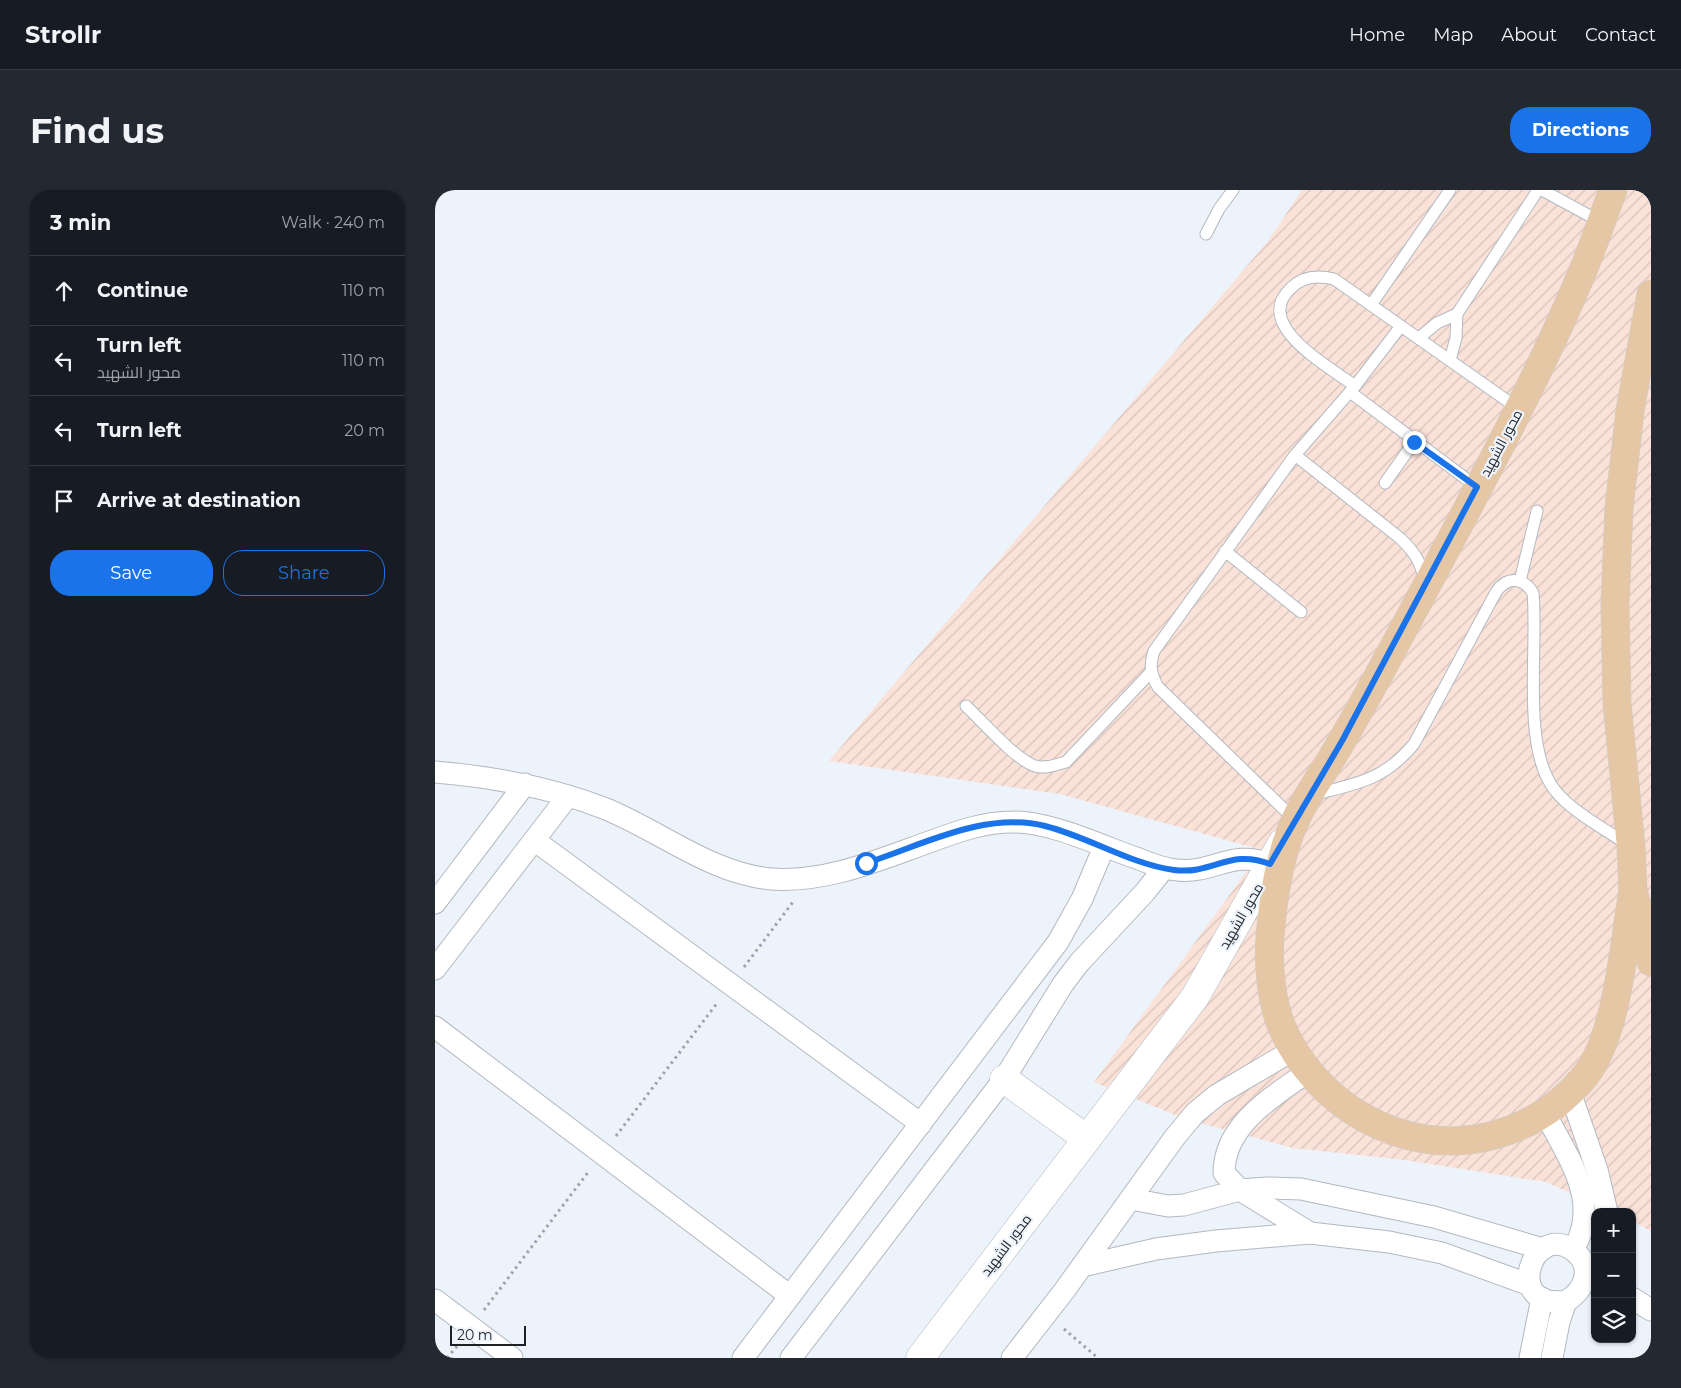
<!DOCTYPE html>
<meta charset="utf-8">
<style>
:root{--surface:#171b24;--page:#242831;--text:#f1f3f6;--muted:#9ea1a6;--line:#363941;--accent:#1a73e8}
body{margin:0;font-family:Montserrat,Cairo,sans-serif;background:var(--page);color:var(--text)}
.controls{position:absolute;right:15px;bottom:15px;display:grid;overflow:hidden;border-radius:10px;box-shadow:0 1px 4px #0004}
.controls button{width:45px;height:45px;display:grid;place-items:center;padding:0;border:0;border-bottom:1px solid var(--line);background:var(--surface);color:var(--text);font:25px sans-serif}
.scale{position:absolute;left:15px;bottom:12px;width:76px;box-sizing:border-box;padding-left:5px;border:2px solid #1e2124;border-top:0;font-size:14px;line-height:18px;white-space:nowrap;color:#1e2124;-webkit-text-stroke:4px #ecf3fb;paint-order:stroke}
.stop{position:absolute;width:15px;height:15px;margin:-11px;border:4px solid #1a73e8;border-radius:50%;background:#fff}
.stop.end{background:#1a73e8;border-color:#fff;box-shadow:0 1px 5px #0008}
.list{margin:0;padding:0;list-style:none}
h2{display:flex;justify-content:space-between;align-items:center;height:65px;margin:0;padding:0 20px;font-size:21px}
h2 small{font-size:16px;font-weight:400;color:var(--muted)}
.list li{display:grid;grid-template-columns:32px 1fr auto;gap:15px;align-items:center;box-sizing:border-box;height:70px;padding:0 20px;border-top:1px solid var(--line)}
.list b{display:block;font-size:19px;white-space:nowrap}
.list p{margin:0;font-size:16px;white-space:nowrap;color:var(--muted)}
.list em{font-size:16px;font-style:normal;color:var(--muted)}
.actions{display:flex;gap:10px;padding:15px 20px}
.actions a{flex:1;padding:11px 0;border:1px solid var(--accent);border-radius:20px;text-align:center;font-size:18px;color:var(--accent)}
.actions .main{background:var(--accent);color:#fff}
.icon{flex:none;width:28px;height:28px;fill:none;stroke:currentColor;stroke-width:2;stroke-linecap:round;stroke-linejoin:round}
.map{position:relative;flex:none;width:1216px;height:1168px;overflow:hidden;border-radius:20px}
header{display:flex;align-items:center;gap:30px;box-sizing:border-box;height:70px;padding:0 25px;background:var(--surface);border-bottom:1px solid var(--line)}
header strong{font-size:24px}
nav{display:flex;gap:28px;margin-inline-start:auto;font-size:18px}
.intro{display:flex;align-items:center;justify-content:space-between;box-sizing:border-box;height:120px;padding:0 30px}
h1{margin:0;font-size:35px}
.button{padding:12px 22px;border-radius:20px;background:var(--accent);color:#fff;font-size:18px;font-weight:700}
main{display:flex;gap:30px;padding:0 30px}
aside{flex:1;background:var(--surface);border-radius:20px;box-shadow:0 1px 4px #0004}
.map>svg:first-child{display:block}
.industrial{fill:url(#industrial-furrows)}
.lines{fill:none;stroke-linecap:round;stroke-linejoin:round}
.service-casing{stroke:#b2b9c0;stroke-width:13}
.minor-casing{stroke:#b2b9c0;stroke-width:23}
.tertiary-casing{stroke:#b2b9c0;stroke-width:29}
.primary-casing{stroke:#cececf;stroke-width:29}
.path{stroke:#9ea3a9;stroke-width:3;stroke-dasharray:2.5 4;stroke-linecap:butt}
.service{stroke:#fff;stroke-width:11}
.minor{stroke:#fff;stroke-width:21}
.tertiary{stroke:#fff;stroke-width:28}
.primary{stroke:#e5c7a6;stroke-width:28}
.route{stroke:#1a73e8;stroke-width:6}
.labels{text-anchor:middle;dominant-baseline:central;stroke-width:4.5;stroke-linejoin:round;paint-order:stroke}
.street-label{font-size:14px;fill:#1e2124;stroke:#ecf3fb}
</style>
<header>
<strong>Strollr</strong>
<nav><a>Home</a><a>Map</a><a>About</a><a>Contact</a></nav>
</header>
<div class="intro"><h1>Find us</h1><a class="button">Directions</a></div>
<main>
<aside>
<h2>3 min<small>Walk · 240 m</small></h2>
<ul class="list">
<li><svg class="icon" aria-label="ahead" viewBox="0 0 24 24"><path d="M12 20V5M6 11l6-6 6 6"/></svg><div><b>Continue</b></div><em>110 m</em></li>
<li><svg class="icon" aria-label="left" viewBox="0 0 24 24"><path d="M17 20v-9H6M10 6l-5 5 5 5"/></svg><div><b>Turn left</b><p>محور الشهيد</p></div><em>110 m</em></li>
<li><svg class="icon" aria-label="left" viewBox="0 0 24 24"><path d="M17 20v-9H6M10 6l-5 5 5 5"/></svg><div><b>Turn left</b></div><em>20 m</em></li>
<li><svg class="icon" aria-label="arrive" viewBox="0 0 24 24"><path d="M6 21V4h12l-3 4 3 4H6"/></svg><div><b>Arrive at destination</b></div></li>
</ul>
<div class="actions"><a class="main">Save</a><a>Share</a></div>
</aside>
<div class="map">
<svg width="1216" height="1168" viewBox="0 0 1216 1168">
<defs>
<pattern id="industrial-furrows" width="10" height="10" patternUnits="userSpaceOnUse" patternTransform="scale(1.25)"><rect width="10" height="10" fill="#fbe2d9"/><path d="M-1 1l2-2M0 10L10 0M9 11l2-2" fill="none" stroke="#d7c2ba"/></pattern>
</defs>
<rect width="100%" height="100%" fill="#ecf3fb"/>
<path class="industrial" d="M867,0h349v1041l-19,-10v-9h-20l-66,-30 -141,-22 -112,-12 -108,-29 -91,-37 168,-232 -202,-56 -231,-33 439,-520z"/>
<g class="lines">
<defs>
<g id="service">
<path d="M1107,0l59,32"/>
<path d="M771,44l13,-25 14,-19"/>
<path d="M936,115l79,-115"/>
<path d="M984,148l18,-15 20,-9"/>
<path d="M1015,170l6,-22 1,-24 81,-124"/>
<path d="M920,196c-25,-19 -104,-61 -64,-98 12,-12 27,-13 43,-9l185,130"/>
<path d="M915,202l127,95"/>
<path d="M860,265l106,84c12,12 20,22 23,40"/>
<path d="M950,293l29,-41"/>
<path d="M790,361l76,61"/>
<path d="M1085,391l17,-70"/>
<path d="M531,516c16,15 50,54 69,60 10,3 21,-1 31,-4l85,-90"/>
<path d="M878,605c44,-12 70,-14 101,-51l82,-152c11,-16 27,-15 37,1 5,53 -10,145 17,190 14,25 54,45 78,62"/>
<path d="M860,630l-137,-133c-7,-12 -9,-22 -4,-36l141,-196 60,-69 46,-60"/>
</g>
<g id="minor">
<path d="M0,582c59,5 116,15 171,37 54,22 106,65 165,70 56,4 110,-20 161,-38 27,-10 52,-19 81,-19 37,-1 90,25 126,37 12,5 24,10 38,11 37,4 54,-21 93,-6"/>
<path d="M99,650l387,284"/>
<path d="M0,713l90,-119"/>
<path d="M0,779l133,-173"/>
<path d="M0,837l355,269"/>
<path d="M874,881c-35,25 -85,53 -85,102l16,17 70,43"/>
<path d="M1135,902l27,78 10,42"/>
<path d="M1110,923c23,45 57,89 28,137"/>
<path d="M696,1009l37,7 16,-1 56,-15 27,-2 34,1 133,28 109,32"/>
<path d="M647,1076l74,-17 60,-8 94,-8 79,9 53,11 88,32"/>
<path d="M1197,1108l19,12"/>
<path d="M0,1110l77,58"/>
<path d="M308,1168l315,-416 24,-43 22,-52"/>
<path d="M356,1168l213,-279 59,-95 16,-21 66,-71 19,-24"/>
<path d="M577,1168l52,-67 111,-154 20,-24 22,-18 78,-46"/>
<path d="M1095,1168l12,-60"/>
<path d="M1117,1168l7,-36 7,-21c19,-10 28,-35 8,-50 -42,-32 -72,60 -8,50"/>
</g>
<g id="tertiary">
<path d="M569,889l83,60"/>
<path d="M485,1168l275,-361 87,-154"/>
</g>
<g id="primary">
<path d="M1178,0c-12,32 -23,66 -37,97 -44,103 -98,201 -150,300 -28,52 -56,106 -86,157 -14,25 -33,50 -45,77 -16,35 -22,77 -25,116 -2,27 1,62 11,88 33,79 120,131 205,112 40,-9 73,-29 99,-61 33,-41 39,-134 48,-186"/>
<path d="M1216,104l-21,117 -11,97 -4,97 2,98 14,144 2,43 18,72"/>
</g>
</defs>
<use href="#service" class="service-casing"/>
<use href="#minor" class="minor-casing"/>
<use href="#tertiary" class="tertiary-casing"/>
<use href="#primary" class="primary-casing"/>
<g class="path">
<path d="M309,777l49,-65"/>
<path d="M181,946l102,-134"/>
<path d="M49,1120l105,-139"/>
<path d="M629,1139l34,29"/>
<path d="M12,1168l11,-13"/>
</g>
<use href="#service" class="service"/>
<use href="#minor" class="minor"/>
<use href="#tertiary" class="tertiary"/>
<use href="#primary" class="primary"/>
</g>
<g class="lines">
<path class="route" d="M431,673c57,-18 118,-52 179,-37 44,11 85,38 129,44 40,5 55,-22 96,-6l72,-123 135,-254 -63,-45"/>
</g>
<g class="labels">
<g class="street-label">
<text transform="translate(1066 253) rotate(-62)">محور الشهيد</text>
<text transform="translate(806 726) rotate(-60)">محور الشهيد</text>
<text transform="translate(571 1055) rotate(-53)">محور الشهيد</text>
</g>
</g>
</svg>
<div class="controls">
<button>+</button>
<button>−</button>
<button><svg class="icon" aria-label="layers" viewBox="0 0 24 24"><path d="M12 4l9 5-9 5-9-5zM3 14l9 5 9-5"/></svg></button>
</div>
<div class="scale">20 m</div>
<div class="stop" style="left:431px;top:673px"></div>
<div class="stop end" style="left:979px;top:252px"></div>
</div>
</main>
